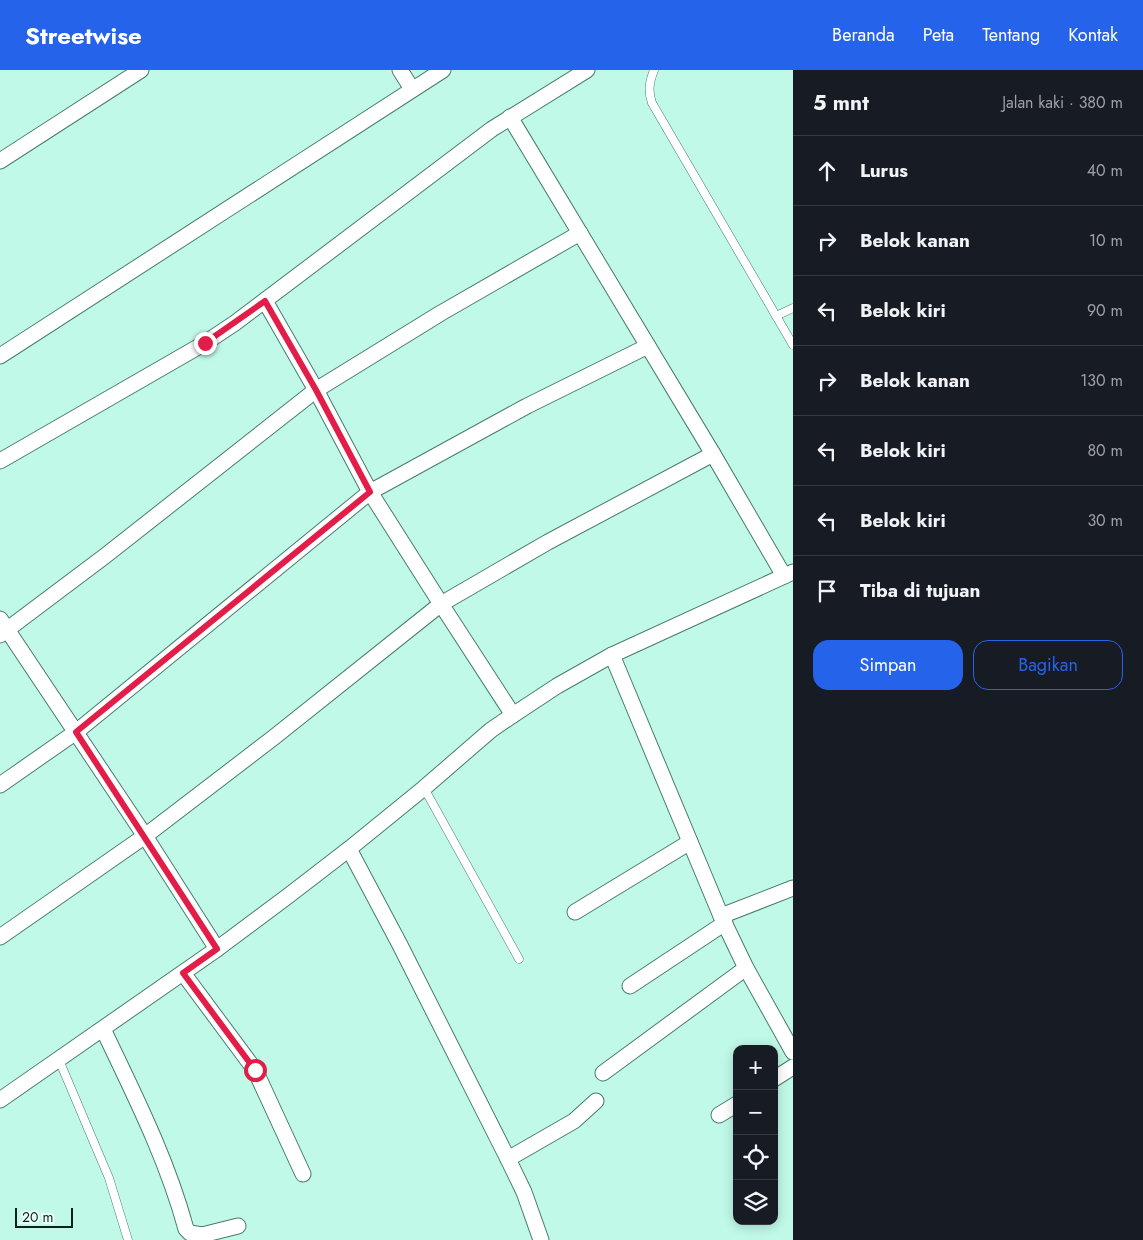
<!DOCTYPE html>
<html lang="id">
<meta charset="utf-8">
<style>
:root{--surface:#171b24;--page:#20242c;--text:#f1f3f6;--muted:#9ea1a6;--line:#363941;--accent:#2563eb}
body{margin:0;font-family:Jost,sans-serif;background:var(--page);color:var(--text)}
.controls{position:absolute;right:15px;bottom:15px;display:grid;overflow:hidden;border-radius:10px;box-shadow:0 2px 12px #0003}
.controls button{width:45px;height:45px;display:grid;place-items:center;padding:0;border:0;border-bottom:1px solid var(--line);background:var(--surface);color:var(--text);font:25px sans-serif}
.scale{position:absolute;left:15px;bottom:12px;width:58px;box-sizing:border-box;padding-left:5px;border:2px solid #0b211c;border-top:0;font-size:14px;line-height:18px;white-space:nowrap;color:#0b211c;-webkit-text-stroke:4px #e8fef7;paint-order:stroke}
.stop{position:absolute;width:15px;height:15px;margin:-11px;border:4px solid #e11d48;border-radius:50%;background:#fff}
.stop.end{background:#e11d48;border-color:#fff;box-shadow:0 1px 5px #0008}
.list{margin:0;padding:0;list-style:none}
h2{display:flex;justify-content:space-between;align-items:center;height:65px;margin:0;padding:0 20px;font-size:21px}
h2 small{font-size:16px;font-weight:400;color:var(--muted)}
.list li{display:grid;grid-template-columns:32px 1fr auto;gap:15px;align-items:center;box-sizing:border-box;height:70px;padding:0 20px;border-top:1px solid var(--line)}
.list b{display:block;font-size:19px;white-space:nowrap}
.list em{font-size:16px;font-style:normal;color:var(--muted)}
.actions{display:flex;gap:10px;padding:15px 20px}
.actions a{flex:1;padding:11px 0;border:1px solid var(--accent);border-radius:15px;text-align:center;font-size:18px;color:var(--accent)}
.actions .main{background:var(--accent);color:#fff}
.icon{flex:none;width:28px;height:28px;fill:none;stroke:currentColor;stroke-width:2;stroke-linecap:round;stroke-linejoin:round}
.map{position:relative;flex:none;width:793px;height:1170px;overflow:hidden}
header{display:flex;align-items:center;gap:30px;box-sizing:border-box;height:70px;padding:0 25px;background:var(--accent);color:#fff}
header strong{font-size:24px}
nav{display:flex;gap:28px;margin-inline-start:auto;font-size:18px}
main{display:flex}
aside{flex:1;background:var(--surface)}
.map>svg:first-child{display:block}
.lines{fill:none;stroke-linecap:round;stroke-linejoin:round}
.lane-casing{stroke:#487c6e;stroke-width:9}
.street-casing{stroke:#487c6e;stroke-width:17}
.lane{stroke:#fff;stroke-width:8}
.street{stroke:#fff;stroke-width:15}
.route{stroke:#e11d48;stroke-width:6}
</style>
<header>
<strong>Streetwise</strong>
<nav><a>Beranda</a><a>Peta</a><a>Tentang</a><a>Kontak</a></nav>
</header>
<main>
<div class="map">
<svg width="793" height="1170" viewBox="0 0 793 1170">
<rect width="100%" height="100%" fill="#c1f9e9"/>
<g class="lines">
<defs>
<g id="lane">
<path d="M654,0c-5,13 -6,21 -2,33l141,242"/>
<path d="M776,246l17,-8"/>
<path d="M424,718l95,171"/>
<path d="M59,990l50,118 19,62"/>
</g>
<g id="street">
<path d="M400,0l12,19"/>
<path d="M510,47l203,337 71,122"/>
<path d="M0,91l141,-91"/>
<path d="M265,231l51,89 54,102 71,112 72,111"/>
<path d="M0,286l443,-286"/>
<path d="M0,391l205,-118 30,-20 257,-194 95,-59"/>
<path d="M0,549l145,217 72,113"/>
<path d="M0,565l105,-79 211,-166 125,-77 139,-80"/>
<path d="M612,585l109,261 25,52 47,84"/>
<path d="M0,715l76,-53 294,-240 157,-86 121,-60"/>
<path d="M349,779l51,96 108,214 16,33 17,48"/>
<path d="M575,842l115,-70"/>
<path d="M721,846l72,-28"/>
<path d="M0,867l145,-101 128,-98 168,-134 107,-62 165,-88"/>
<path d="M183,903l72,97 48,104"/>
<path d="M630,916l95,-63"/>
<path d="M103,959c31,65 64,130 83,200l4,4 12,2 36,-9"/>
<path d="M603,1003l143,-105"/>
<path d="M774,1009l19,-12"/>
<path d="M0,1030l217,-151 71,-53 61,-47 75,-61 67,-58 22,-15 44,-29 55,-31 181,-83"/>
<path d="M719,1045l18,-11"/>
<path d="M508,1089l66,-38 22,-20"/>
</g>
</defs>
<use href="#lane" class="lane-casing"/>
<use href="#street" class="street-casing"/>
<use href="#lane" class="lane"/>
<use href="#street" class="street"/>
</g>
<g class="lines">
<path class="route" d="M205,273l60,-42 51,89 54,102 -294,240 141,217 -34,24 72,97"/>
</g>
</svg>
<div class="controls">
<button>+</button>
<button>−</button>
<button><svg class="icon" aria-label="locate" viewBox="0 0 24 24"><circle cx="12" cy="12" r="6"/><path d="M12 2v4M12 18v4M2 12h4M18 12h4"/></svg></button>
<button><svg class="icon" aria-label="layers" viewBox="0 0 24 24"><path d="M12 4l9 5-9 5-9-5zM3 14l9 5 9-5"/></svg></button>
</div>
<div class="scale">20 m</div>
<div class="stop" style="left:255px;top:1000px"></div>
<div class="stop end" style="left:205px;top:273px"></div>
</div>
<aside>
<h2>5 mnt<small>Jalan kaki · 380 m</small></h2>
<ul class="list">
<li><svg class="icon" aria-label="ahead" viewBox="0 0 24 24"><path d="M12 20V5M6 11l6-6 6 6"/></svg><div><b>Lurus</b></div><em>40 m</em></li>
<li><svg class="icon" aria-label="right" viewBox="0 0 24 24"><path d="M7 20v-9h11M14 6l5 5-5 5"/></svg><div><b>Belok kanan</b></div><em>10 m</em></li>
<li><svg class="icon" aria-label="left" viewBox="0 0 24 24"><path d="M17 20v-9H6M10 6l-5 5 5 5"/></svg><div><b>Belok kiri</b></div><em>90 m</em></li>
<li><svg class="icon" aria-label="right" viewBox="0 0 24 24"><path d="M7 20v-9h11M14 6l5 5-5 5"/></svg><div><b>Belok kanan</b></div><em>130 m</em></li>
<li><svg class="icon" aria-label="left" viewBox="0 0 24 24"><path d="M17 20v-9H6M10 6l-5 5 5 5"/></svg><div><b>Belok kiri</b></div><em>80 m</em></li>
<li><svg class="icon" aria-label="left" viewBox="0 0 24 24"><path d="M17 20v-9H6M10 6l-5 5 5 5"/></svg><div><b>Belok kiri</b></div><em>30 m</em></li>
<li><svg class="icon" aria-label="arrive" viewBox="0 0 24 24"><path d="M6 21V4h12l-3 4 3 4H6"/></svg><div><b>Tiba di tujuan</b></div></li>
</ul>
<div class="actions"><a class="main">Simpan</a><a>Bagikan</a></div>
</aside>
</main>
